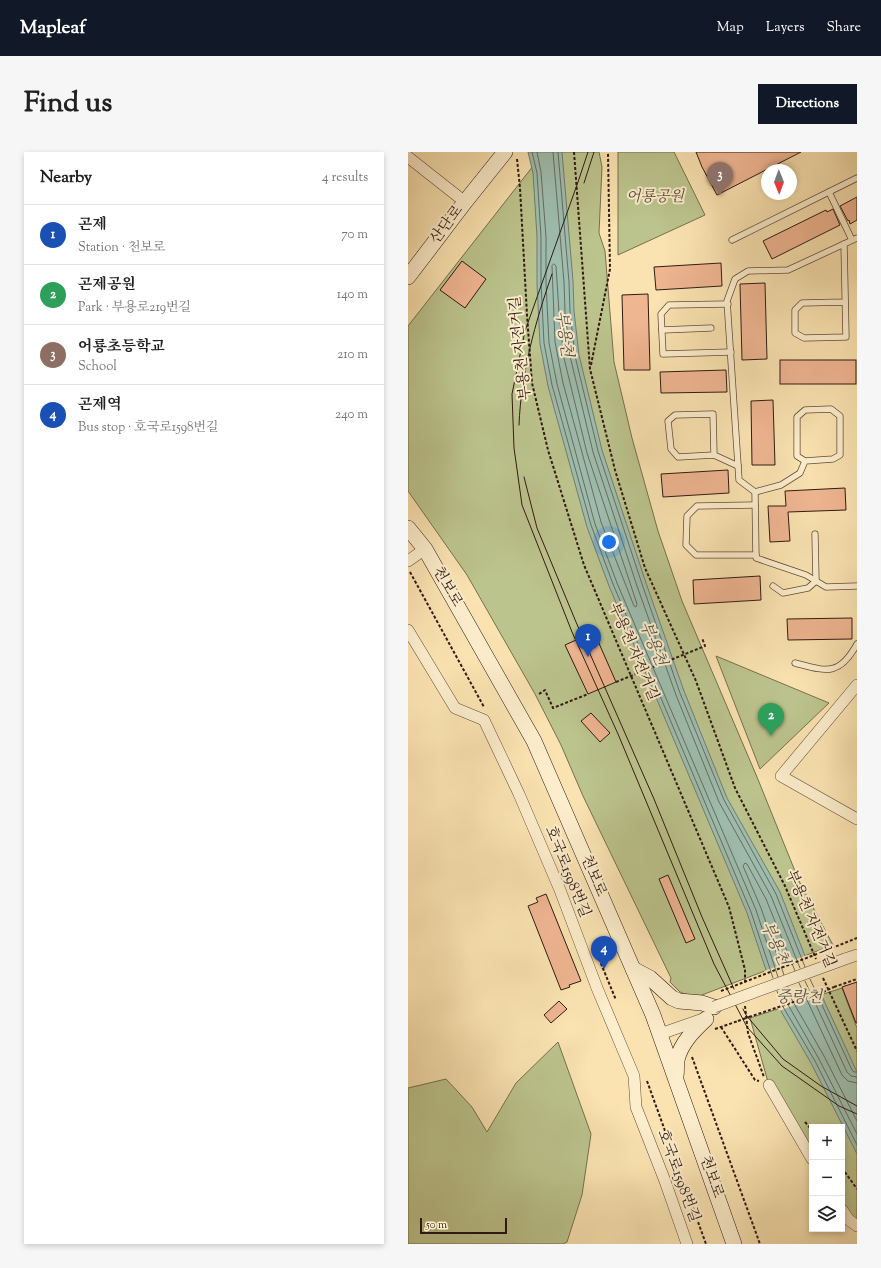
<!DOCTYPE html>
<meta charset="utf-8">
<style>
:root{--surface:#fff;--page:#f6f6f6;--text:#222;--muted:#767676;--line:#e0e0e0;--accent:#111827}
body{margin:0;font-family:"Sorts Mill Goudy","Noto Serif KR",serif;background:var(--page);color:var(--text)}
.controls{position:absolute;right:12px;bottom:12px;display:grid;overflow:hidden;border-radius:0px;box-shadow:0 2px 6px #0003}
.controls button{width:36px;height:36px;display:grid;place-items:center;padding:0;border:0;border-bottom:1px solid var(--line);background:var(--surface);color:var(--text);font:20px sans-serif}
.compass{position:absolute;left:353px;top:12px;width:36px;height:36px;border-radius:50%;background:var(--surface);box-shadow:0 2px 6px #0003;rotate:179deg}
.scale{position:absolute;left:12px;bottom:10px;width:87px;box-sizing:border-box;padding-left:4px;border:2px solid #301a13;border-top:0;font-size:11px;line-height:14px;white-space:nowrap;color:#301a13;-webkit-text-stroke:3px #fcedcc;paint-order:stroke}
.you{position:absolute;left:201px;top:390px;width:14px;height:14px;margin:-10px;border:3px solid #fff;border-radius:50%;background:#1a73e8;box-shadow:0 0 0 6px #1a73e833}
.badge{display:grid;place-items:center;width:26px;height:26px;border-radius:50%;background:var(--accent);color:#fff;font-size:13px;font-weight:700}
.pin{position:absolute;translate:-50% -33px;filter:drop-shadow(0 1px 2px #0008)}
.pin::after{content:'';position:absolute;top:21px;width:14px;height:12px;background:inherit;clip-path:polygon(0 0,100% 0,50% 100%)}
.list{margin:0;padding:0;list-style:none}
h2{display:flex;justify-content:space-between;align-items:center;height:52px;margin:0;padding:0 16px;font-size:17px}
h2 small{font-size:13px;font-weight:400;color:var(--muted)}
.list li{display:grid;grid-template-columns:26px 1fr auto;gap:12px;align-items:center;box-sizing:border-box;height:60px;padding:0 16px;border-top:1px solid var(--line)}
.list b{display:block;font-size:15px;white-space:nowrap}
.list p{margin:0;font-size:13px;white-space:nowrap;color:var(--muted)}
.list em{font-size:13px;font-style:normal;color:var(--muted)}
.icon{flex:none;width:22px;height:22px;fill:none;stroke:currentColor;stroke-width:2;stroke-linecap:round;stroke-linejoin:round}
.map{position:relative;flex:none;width:449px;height:1092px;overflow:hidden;border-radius:0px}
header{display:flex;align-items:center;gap:24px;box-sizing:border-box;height:56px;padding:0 20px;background:var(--accent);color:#fff}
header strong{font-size:19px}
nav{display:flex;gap:22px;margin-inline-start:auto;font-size:14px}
.intro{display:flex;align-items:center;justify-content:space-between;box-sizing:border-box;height:96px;padding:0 24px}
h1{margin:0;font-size:28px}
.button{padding:10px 18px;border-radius:0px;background:var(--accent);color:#fff;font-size:14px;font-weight:700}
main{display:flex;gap:24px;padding:0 24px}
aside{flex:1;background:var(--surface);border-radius:0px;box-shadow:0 2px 6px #0003}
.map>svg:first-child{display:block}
.green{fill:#bcc48d;stroke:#766f50}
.water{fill:#9ebeaf;stroke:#727c71}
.pier{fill:#fae3b1}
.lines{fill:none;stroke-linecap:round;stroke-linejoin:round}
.shore{stroke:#676c61;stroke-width:1}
.building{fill:#efb692;stroke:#301a13}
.service-casing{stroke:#624c3a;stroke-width:7}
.minor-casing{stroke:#624c3a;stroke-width:12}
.secondary-casing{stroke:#301a13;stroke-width:16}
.path{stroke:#301a13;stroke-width:2;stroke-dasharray:3 2;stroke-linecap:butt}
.service{stroke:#fcedcc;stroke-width:5.5}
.minor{stroke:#fcedcc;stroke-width:11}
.secondary{stroke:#fcedcc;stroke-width:15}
.tram{stroke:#301a13;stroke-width:1}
.minor-bridge-casing{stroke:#624c3a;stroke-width:12;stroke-linecap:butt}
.path-bridge{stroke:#301a13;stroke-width:2;stroke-dasharray:3 2;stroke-linecap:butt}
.minor-bridge{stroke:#fcedcc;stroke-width:11}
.labels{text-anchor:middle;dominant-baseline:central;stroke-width:4;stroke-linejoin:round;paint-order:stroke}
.park-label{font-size:15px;font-style:italic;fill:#5a4d38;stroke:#fcedcc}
.street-label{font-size:15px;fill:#301a13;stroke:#fcedcc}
.water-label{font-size:16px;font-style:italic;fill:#56534a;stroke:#fcedcc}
</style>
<header>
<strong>Mapleaf</strong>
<nav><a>Map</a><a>Layers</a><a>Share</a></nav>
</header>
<div class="intro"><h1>Find us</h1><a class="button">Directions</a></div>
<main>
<aside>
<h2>Nearby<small>4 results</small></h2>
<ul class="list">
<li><span class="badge" style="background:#1a4fb4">1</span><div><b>곤제</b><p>Station · 천보로</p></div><em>70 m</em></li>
<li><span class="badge" style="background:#2e9e5b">2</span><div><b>곤제공원</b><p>Park · 부용로219번길</p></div><em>140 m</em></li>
<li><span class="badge" style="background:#8d6e63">3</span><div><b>어룡초등학교</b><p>School</p></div><em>210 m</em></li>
<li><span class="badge" style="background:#1a4fb4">4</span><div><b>곤제역</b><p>Bus stop · 호국로1598번길</p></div><em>240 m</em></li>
</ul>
</aside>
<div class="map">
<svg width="449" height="1092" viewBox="0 0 449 1092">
<rect width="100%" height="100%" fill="#fae3b1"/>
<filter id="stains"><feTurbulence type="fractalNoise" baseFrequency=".005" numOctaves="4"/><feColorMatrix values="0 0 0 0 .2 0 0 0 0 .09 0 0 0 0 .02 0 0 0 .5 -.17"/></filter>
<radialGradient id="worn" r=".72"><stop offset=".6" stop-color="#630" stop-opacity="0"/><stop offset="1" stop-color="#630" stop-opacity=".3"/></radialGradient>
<g class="green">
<path d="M136,0h55l3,15 -3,66 6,18 9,111 18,76 26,93 24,70 75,176 42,104 34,64 -139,53 -14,-6 -10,-10 1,-4 -88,-182 -22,-51 -26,-51 -68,-119 -59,-84v-165z"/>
<path d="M210,0h56l31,63 -87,40z"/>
<path d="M308,504l113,47 -69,66z"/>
<path d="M434,836l15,40v196l-15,-16v-81h-30v29l-44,-74 -18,-64z"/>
<path d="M150,890l33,92 -9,61 -15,47 -4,2h-155v-156l38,-9 26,28 15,25 29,-49z"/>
</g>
<path class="water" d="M120,0h34l11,129 1,30 5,44 23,95 44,133 38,108 43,107 53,94 34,87 43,93v82l-46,-91 -33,-57 -31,-93 -138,-327 -22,-59 -39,-141 -8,-42 -3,-60v-47l-4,-64z"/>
<path class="pier" d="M399,803l16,39 -44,17 -15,-40z"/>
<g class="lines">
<g class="shore">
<path d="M124,0l5,21 4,64v46l3,60 8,42 39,140 22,59 138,328 22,66"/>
<path d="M129,0l4,20 5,65v46l3,60 8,41 38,140 22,59 139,327 22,67"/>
<path d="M145,0l11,130 1,30 5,44 23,96 44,134 39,109 43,107 52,94 29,72"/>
<path d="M150,0l11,130 1,30 5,44 23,95 44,133 38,109 44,107 52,94 29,73"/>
<path d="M146,112l2,2 3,47 5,45 23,95 50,151 -1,3 -2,-1 -33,-84 -38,-139 -8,-41 -3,-76z"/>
<path d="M376,823l-23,-67 -18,-42 2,-3 2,1 19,35 29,72"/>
<path d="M402,827l42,91 2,2h3"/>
<path d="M397,829l42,91 4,4 6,1"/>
<path d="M391,831l43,92 6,6 9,2"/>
<path d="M380,835l4,13 32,56 33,65"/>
<path d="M374,837l5,14 32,56 38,75"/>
<path d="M369,839l5,14 33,56 42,84"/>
</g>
</g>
<g class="building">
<path d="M288,0h105l-84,43 -15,-28z"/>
<path d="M449,45v23l-7,4 -1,-4 -1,1 -8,-15z"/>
<path d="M425,57l7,16 -68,34 -9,-18 63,-31 1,2z"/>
<path d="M54,109l24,18 -21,29 -25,-18z"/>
<path d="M313,111l1,23 -66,4 -2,-23z"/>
<path d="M357,131l2,76 -25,1 -2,-76z"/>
<path d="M240,142l2,76h-26l-2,-75z"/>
<rect x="372" y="208" width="76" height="24"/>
<path d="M318,218l1,22 -66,1 -1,-21z"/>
<path d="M365,248l2,65h-23l-1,-64z"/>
<path d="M320,318l1,23 -66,4 -2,-23z"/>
<path d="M437,336l1,22 -58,2 2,29 -20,1 -2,-36h18l-1,-15z"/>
<path d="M352,424l1,24 -67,4 -1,-24z"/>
<path d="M444,466v21l-64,1 -1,-21z"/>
<path d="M186,480l22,50 -28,12 -23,-49z"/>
<path d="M183,561l19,20 -10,9 -19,-21z"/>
<path d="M260,723l27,64 -9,4 -27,-64z"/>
<path d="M138,742l35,87 -12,4 1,2 -9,3 -33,-84 10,-4 -2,-4z"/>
<path d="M449,830v41h-1l-14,-36z"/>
<path d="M151,849l8,8 -16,14 -7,-8z"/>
</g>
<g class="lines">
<defs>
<g id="service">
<path d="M421,40l23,48"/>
<path d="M449,86l-69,32 -40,1 -13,8 -8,22 12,179 16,12 1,66 50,17 20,12 31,-1"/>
<path d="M324,88l125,-62"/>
<path d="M436,92l2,93 -42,1 -9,-5v-23l7,-7 43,-1"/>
<path d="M320,152l-59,1 -8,9 2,40 68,-2"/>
<path d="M254,178l49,-2"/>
<path d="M306,303l-36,2 -7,-8 -3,-28 7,-6 38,-1 1,41 24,11"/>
<path d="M347,340l26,-7 19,-12 5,-12 28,-2 7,-4v-39l-9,-7 -26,1 -8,7v39l8,5"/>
<path d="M347,353l-58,1 -10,10 -1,29 10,10h60"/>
<path d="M365,434l10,7 25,-5 8,-7 -1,-47"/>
<path d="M387,511c31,8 44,14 62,-19"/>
</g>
<g id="minor">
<path d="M0,5l57,45"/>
<path d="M0,409l17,-12"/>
<path d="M0,478l47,78 29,12 35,74 41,96 37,98 37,88 2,31 29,74 22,63"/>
<path d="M449,533l-76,91 76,43"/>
<path d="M437,807l12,-4"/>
<path d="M252,882l43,-15"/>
<path d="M361,933l43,74"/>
<path d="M434,1058l7,10 8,6"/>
</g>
<g id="secondary">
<path d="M0,125l57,-75 40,-50"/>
<path d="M0,376l17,21 109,192 119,274 81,229"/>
<path d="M225,817l17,9 22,20 7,3 23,2 12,4"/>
<path d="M268,924c1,-5 0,-11 1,-16 4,-17 17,-30 29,-41"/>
</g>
</defs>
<use href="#service" class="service-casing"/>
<use href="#minor" class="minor-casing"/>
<use href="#secondary" class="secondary-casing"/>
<g class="path">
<path d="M166,0l16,217 25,101 30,98 51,113 39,107 50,98 31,73"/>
<path d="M109,7l3,29 7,127 5,68 16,67 36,115 145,342 16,63v14"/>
<path d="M183,213l19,-96 -2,-117"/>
<path d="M2,420l74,135"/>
<path d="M131,542l6,-4 8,18 35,-14"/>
<path d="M414,800l35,-14"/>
<path d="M189,802l19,46"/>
<path d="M415,826l34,73"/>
<path d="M426,835l23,-8"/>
<path d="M337,854l3,27 16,44"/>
<path d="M341,865l74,-25"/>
<path d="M313,875l34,53 4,1"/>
<path d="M307,877l23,-8"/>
<path d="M284,905l68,187"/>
<path d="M239,929l59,163"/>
<path d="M397,970l7,8"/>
<path d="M434,1016l15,21"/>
</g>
<use href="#service" class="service"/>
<use href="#minor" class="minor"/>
<use href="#secondary" class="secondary"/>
<g class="tram">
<path d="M180,0l-10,30 -53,149 -13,63 2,54 8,57 50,127 46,102 96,230 33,63 35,39 57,40 18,8"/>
<path d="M176,31l10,-31"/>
<path d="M111,273c2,-52 16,-102 33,-151"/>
<path d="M116,325l13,51 39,94 78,177 48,118 32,72"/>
<path d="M335,857l3,6 37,44 38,27 36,20"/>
</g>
<defs>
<path id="minor-bridge" d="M306,855l131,-48"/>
</defs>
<use href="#minor-bridge" class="minor-bridge-casing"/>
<g class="path-bridge">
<path d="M208,530l89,-36 -3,-8"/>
<path d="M313,839l101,-39"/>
<path d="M415,840l11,-5"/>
<path d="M330,869l11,-4"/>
</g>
<use href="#minor-bridge" class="minor-bridge"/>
</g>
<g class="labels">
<g class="park-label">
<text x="247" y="45">어룡공원</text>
</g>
<g class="street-label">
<text transform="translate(39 73) rotate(-53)">산단로</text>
<text transform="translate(113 196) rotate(-96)">부용천 자전거길</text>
<text transform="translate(39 435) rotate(60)">천보로</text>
<text transform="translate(225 500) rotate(67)">부용천 자전거길</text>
<text transform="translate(159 720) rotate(68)">호국로1598번길</text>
<text transform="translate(185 724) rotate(67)">천보로</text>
<text transform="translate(402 767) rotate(67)">부용천 자전거길</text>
<text transform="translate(270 1024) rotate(70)">호국로1598번길</text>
<text transform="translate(303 1025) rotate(71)">천보로</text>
</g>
<g class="water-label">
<text transform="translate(155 182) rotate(82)">부용천</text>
<text transform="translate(244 492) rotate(68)">부용천</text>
<text transform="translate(366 792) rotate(65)">부용천</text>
<text x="391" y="846">중랑천</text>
</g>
</g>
<rect width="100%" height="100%" filter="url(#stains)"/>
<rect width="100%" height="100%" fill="url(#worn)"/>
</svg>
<div class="controls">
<button>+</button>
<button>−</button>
<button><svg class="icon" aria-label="layers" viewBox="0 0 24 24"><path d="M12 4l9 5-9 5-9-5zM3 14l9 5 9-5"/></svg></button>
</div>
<svg class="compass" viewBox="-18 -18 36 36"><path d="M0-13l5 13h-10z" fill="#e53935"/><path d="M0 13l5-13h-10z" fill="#767676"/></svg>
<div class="scale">50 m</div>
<div class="you"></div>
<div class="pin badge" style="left:180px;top:505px;background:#1a4fb4">1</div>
<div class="pin badge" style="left:363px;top:584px;background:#2e9e5b">2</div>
<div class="pin badge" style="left:312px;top:43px;background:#8d6e63">3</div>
<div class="pin badge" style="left:196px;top:817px;background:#1a4fb4">4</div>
</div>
</main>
